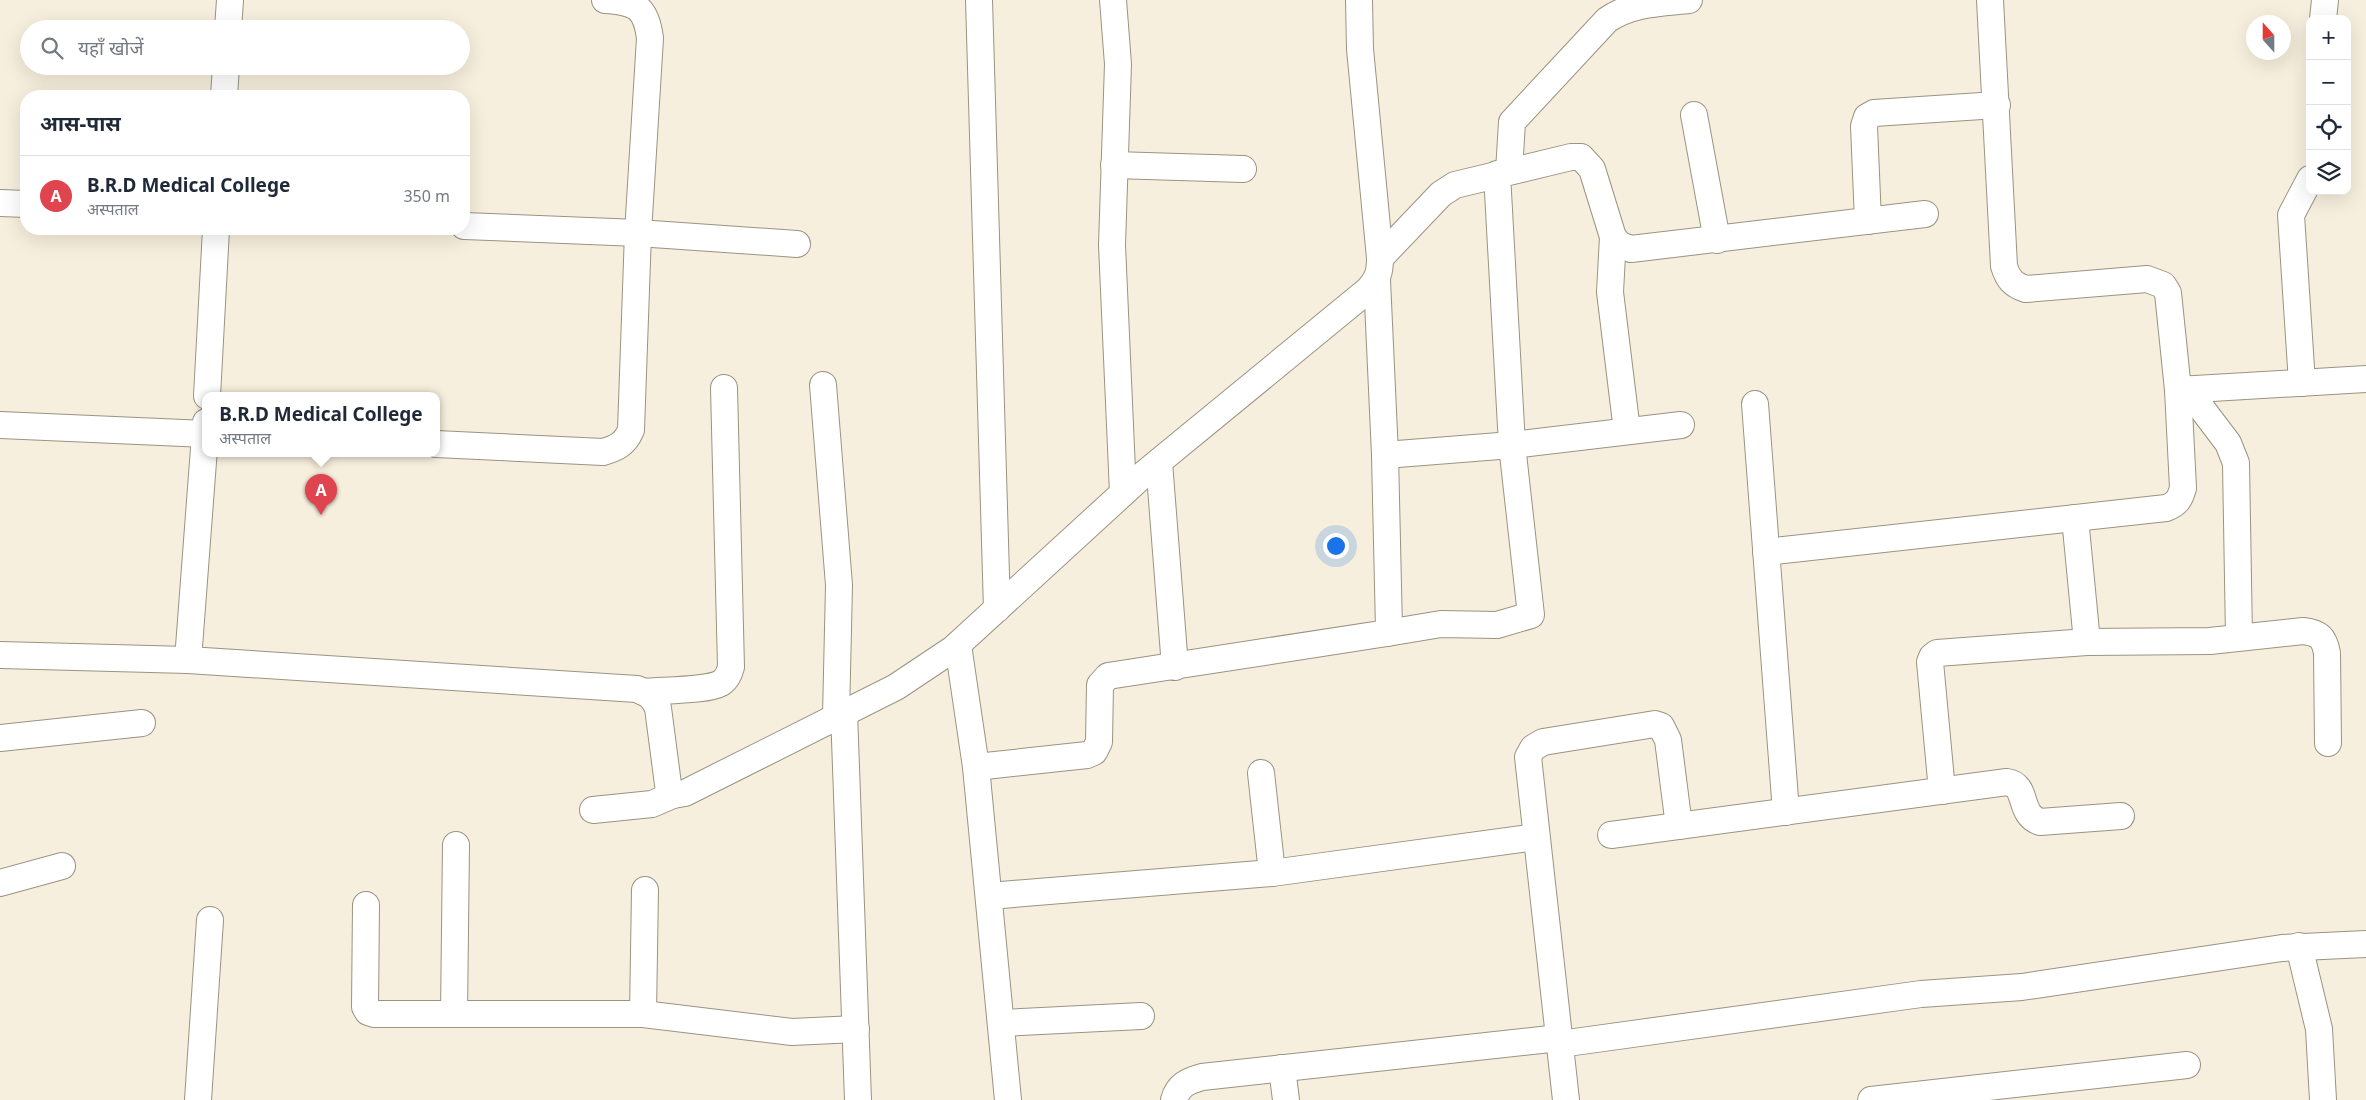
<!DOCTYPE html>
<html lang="hi">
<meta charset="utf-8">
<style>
:root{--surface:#fff;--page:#f6f6f7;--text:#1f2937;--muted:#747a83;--line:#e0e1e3;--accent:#ea580c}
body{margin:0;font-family:"Noto Sans","Noto Sans Devanagari",sans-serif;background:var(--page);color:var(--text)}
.controls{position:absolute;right:15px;top:15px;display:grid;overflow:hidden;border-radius:10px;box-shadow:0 5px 20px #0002}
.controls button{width:45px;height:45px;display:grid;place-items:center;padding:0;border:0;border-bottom:1px solid var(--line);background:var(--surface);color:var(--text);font:25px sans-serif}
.compass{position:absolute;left:2246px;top:15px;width:45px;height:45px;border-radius:50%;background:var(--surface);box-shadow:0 5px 20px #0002;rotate:339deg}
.you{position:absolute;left:1335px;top:545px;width:18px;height:18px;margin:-12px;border:4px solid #fff;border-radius:50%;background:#1a73e8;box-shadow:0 0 0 8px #1a73e833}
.badge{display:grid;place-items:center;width:32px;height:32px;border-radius:50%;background:var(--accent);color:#fff;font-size:16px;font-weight:700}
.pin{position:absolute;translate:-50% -41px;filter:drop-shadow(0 1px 2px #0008)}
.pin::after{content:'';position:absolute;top:26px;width:18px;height:15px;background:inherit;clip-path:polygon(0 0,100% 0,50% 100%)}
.popup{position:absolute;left:202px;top:392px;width:238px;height:65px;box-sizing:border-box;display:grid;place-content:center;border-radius:10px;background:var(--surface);filter:drop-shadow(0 1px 4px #0005);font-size:16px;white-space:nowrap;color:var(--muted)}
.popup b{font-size:19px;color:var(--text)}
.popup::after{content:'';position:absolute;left:50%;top:100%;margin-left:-10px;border:10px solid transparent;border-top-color:var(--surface)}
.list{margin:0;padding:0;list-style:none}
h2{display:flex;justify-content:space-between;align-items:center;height:65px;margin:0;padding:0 20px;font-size:21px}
h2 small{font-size:16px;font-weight:400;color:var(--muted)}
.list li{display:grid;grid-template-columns:32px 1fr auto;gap:15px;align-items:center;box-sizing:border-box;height:80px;padding:0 20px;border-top:1px solid var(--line)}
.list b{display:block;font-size:19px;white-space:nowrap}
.list p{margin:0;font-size:16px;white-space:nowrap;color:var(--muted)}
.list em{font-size:16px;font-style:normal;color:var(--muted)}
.icon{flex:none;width:28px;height:28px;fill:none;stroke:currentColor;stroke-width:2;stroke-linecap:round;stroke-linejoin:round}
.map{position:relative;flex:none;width:2366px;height:1100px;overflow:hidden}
.search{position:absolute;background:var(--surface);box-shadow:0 5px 20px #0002;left:20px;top:20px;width:450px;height:55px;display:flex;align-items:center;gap:12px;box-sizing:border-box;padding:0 18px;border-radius:28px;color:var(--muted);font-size:19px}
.panel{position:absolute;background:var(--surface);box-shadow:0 5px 20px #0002;left:20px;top:90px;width:450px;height:145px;border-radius:20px}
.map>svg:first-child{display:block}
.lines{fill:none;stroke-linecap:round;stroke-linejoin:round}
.minor-casing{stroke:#9b9382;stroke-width:28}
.minor{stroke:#fff;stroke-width:26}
</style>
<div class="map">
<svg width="2366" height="1100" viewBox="0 0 2366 1100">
<rect width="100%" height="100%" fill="#f7efdd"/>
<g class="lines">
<defs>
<g id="minor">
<path d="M979,0l18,609"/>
<path d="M1113,0l5,64 -6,181 11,248"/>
<path d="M2323,19l2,-19"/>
<path d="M228,29l2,-29"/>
<path d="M224,96l2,-30"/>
<path d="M1694,115l23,125"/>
<path d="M1114,165l129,4"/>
<path d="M1509,171l3,-49 95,-102c24,-17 53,-17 82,-20"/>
<path d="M0,203l26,1"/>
<path d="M1868,221l-4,-95 3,-9 7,-4 123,-8"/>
<path d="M464,226l174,7 159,11"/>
<path d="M1613,237l-3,55 17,139"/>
<path d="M1380,258l61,-64 14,-9 116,-28h10l11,12 21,68 7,8 11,4 294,-35"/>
<path d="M2302,383l-11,-168 19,-36"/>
<path d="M823,385l16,200 -3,131"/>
<path d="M2187,389l41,54 8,20 3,174"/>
<path d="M2178,390l188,-11"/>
<path d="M207,396l9,-167"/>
<path d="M1755,404l31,408"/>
<path d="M0,425l206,9"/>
<path d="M436,444l167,8c14,-4 22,-8 28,-22l7,-197 12,-195c-4,-31 -14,-36 -45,-38"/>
<path d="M1385,455l127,-10 169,-20"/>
<path d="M1159,462l16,205"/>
<path d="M2075,518l12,124"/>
<path d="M1766,552l400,-44c11,-4 14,-9 17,-20l-5,-98 -10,-97 -5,-8 -16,-6 -121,10c-13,-4 -18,-10 -22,-23l-14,-266"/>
<path d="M1387,633l54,-9 56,1 34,-10 -19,-170 -15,-271"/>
<path d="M958,645l18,122 32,333"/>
<path d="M0,655l188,5 449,29c11,4 16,8 21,19l11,84 4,3 12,-2 211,-106 57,-38 192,-176 223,-183c10,-11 12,-18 12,-32l-20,-209 -1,-49"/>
<path d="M188,660l18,-238"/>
<path d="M643,692c18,-2 64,-1 78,-9 6,-4 8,-9 10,-16l-7,-279"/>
<path d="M844,712l14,388"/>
<path d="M0,738l142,-15"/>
<path d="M976,767l111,-12 7,-3 5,-10 1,-57 8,-9 279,-43 2,-4 -4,-174 -8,-175"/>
<path d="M1261,773l11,100"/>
<path d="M1942,791l-12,-129 2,-5 5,-4 150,-11 123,-1 93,-10c16,2 21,6 24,22l1,90"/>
<path d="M593,810l59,-6 21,-9"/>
<path d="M1611,835l396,-53c22,3 10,32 33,40l81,-6"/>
<path d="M0,883l62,-17"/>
<path d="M989,896l283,-23 264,-36"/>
<path d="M366,905l-1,102 3,5 6,2h269l149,18 64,-3"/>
<path d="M2299,946l20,83 4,71"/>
<path d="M454,1014l2,-169"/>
<path d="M643,1014l2,-124"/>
<path d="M1002,1023l139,-7"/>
<path d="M1560,1044l361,-50 101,-7 260,-39 84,-4"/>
<path d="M1282,1068l4,32"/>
<path d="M198,1100l12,-180"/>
<path d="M1174,1100c4,-15 14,-19 28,-23l357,-39"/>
<path d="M1566,1100l-38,-343 5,-9 10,-6 112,-18 6,2 7,14 11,86"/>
<path d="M1871,1100l316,-35"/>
</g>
</defs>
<use href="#minor" class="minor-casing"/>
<use href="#minor" class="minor"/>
</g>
</svg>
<div class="controls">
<button>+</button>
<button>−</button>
<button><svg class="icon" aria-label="locate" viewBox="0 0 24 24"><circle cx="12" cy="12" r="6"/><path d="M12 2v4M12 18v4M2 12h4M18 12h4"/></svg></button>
<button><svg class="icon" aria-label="layers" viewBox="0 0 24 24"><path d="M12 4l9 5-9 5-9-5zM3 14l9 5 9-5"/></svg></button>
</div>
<svg class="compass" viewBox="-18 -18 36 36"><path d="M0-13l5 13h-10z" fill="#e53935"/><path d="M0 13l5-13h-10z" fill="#747a83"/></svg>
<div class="you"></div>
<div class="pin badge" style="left:321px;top:515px;background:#e0444e">A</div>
<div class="popup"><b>B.R.D Medical College</b>अस्पताल</div>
<div class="search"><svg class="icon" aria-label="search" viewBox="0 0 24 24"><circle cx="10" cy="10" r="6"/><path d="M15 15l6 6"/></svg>यहाँ खोजें</div>
<section class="panel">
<h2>आस-पास<small></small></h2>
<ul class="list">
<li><span class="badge" style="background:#e0444e">A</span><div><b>B.R.D Medical College</b><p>अस्पताल</p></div><em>350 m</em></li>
</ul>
</section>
</div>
